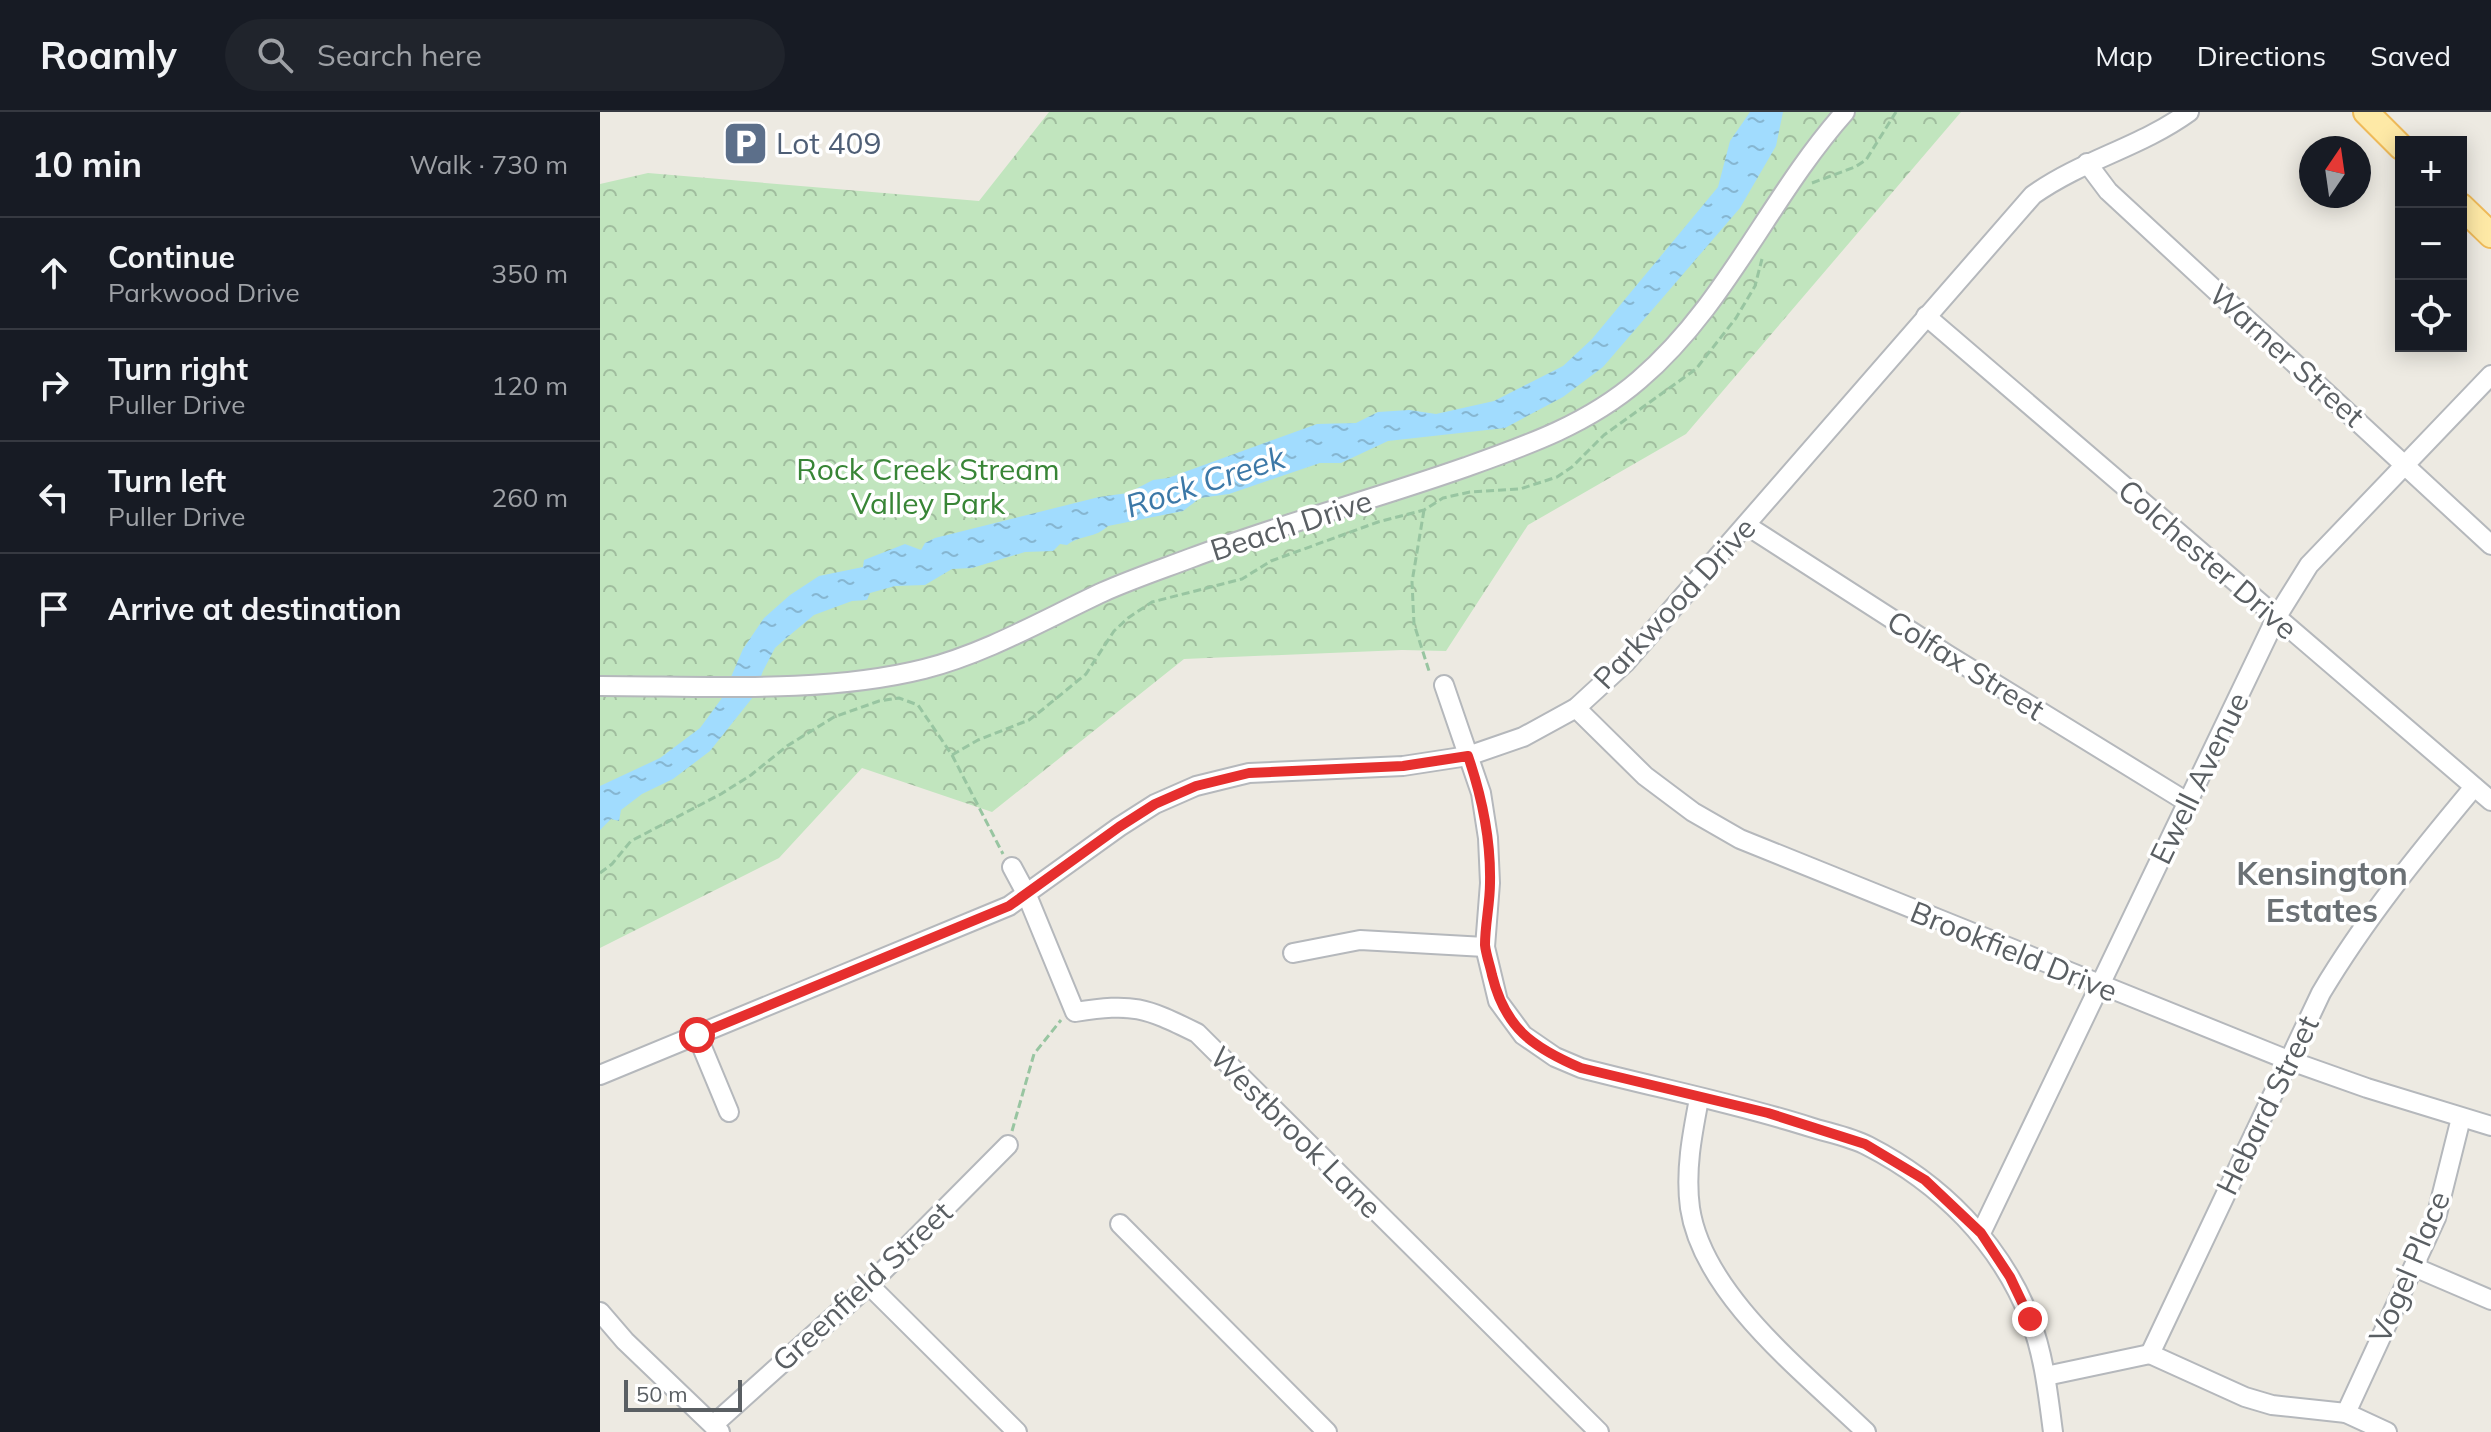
<!DOCTYPE html>
<meta charset="utf-8">
<style>
:root{--surface:#171b24;--page:#20242c;--text:#f1f3f6;--muted:#9ea1a6;--line:#363941}
body{margin:0;font-family:Mulish,sans-serif;background:var(--page);color:var(--text)}
.controls{position:absolute;right:24px;top:24px;display:grid;overflow:hidden;border-radius:0px;box-shadow:0 4px 20px #0003}
.controls button{width:72px;height:72px;display:grid;place-items:center;padding:0;border:0;border-bottom:2px solid var(--line);background:var(--surface);color:var(--text);font:40px sans-serif}
.compass{position:absolute;left:1699px;top:24px;width:72px;height:72px;border-radius:50%;background:var(--surface);box-shadow:0 4px 20px #0003;rotate:13deg}
.scale{position:absolute;left:24px;bottom:20px;width:118px;box-sizing:border-box;padding-left:8px;border:4px solid #5a5f63;border-top:0;font-size:22px;line-height:28px;white-space:nowrap;color:#5a5f63;-webkit-text-stroke:6px #fff;paint-order:stroke}
.stop{position:absolute;width:24px;height:24px;margin:-18px;border:6px solid #e62f2e;border-radius:50%;background:#fff}
.stop.end{background:#e62f2e;border-color:#fff;box-shadow:0 2px 8px #0008}
.list{margin:0;padding:0;list-style:none}
h2{display:flex;justify-content:space-between;align-items:center;height:104px;margin:0;padding:0 32px;font-size:34px}
h2 small{font-size:26px;font-weight:400;color:var(--muted)}
.list li{display:grid;grid-template-columns:52px 1fr auto;gap:24px;align-items:center;box-sizing:border-box;height:112px;padding:0 32px;border-top:2px solid var(--line)}
.list b{display:block;font-size:30px;white-space:nowrap}
.list p{margin:0;font-size:26px;white-space:nowrap;color:var(--muted)}
.list em{font-size:26px;font-style:normal;color:var(--muted)}
.icon{flex:none;width:44px;height:44px;fill:none;stroke:currentColor;stroke-width:2;stroke-linecap:round;stroke-linejoin:round}
.map{position:relative;flex:none;width:1891px;height:1320px;overflow:hidden}
header{display:flex;align-items:center;gap:48px;box-sizing:border-box;height:112px;padding:0 40px;background:var(--surface);border-bottom:2px solid var(--line)}
header strong{font-size:38px}
nav{display:flex;gap:44px;margin-inline-start:auto;font-size:28px}
.search{width:560px;height:72px;background:var(--page);display:flex;align-items:center;gap:20px;box-sizing:border-box;padding:0 28px;border-radius:44px;color:var(--muted);font-size:30px}
main{display:flex}
aside{flex:1;background:var(--surface)}
.map>svg:first-child{display:block}
.park{fill:url(#park-crowns)}
.water{fill:url(#water-ripples)}
.lines{fill:none;stroke-linecap:round;stroke-linejoin:round}
.minor-casing{stroke:#b5b8bc;stroke-width:22}
.major-casing{stroke:#efba59;stroke-width:28}
.path{stroke:#98c5a1;stroke-width:3;stroke-dasharray:8 4;stroke-linecap:butt}
.minor{stroke:#fff;stroke-width:18}
.major{stroke:#fee9a6;stroke-width:24}
.route{stroke:#e62f2e;stroke-width:10}
.labels{text-anchor:middle;dominant-baseline:central;stroke-width:7;stroke-linejoin:round;paint-order:stroke}
.service-label{font-size:30px;fill:#4e5e75;stroke:#fff;text-anchor:start}
.street-label{font-size:30px;fill:#5a5f63;stroke:#fff}
.park-label{font-size:30px;fill:#388536;stroke:#fff}
.water-label{font-size:32px;font-style:italic;fill:#3c78a7;stroke:#fff}
.neighbourhood-label{font-size:32px;font-weight:bold;fill:#6b7175;stroke:#fff}
</style>
<header>
<strong>Roamly</strong>
<div class="search"><svg class="icon" aria-label="search" viewBox="0 0 24 24"><circle cx="10" cy="10" r="6"/><path d="M15 15l6 6"/></svg>Search here</div>
<nav><a>Map</a><a>Directions</a><a>Saved</a></nav>
</header>
<main>
<aside>
<h2>10 min<small>Walk · 730 m</small></h2>
<ul class="list">
<li><svg class="icon" aria-label="ahead" viewBox="0 0 24 24"><path d="M12 20V5M6 11l6-6 6 6"/></svg><div><b>Continue</b><p>Parkwood Drive</p></div><em>350 m</em></li>
<li><svg class="icon" aria-label="right" viewBox="0 0 24 24"><path d="M7 20v-9h11M14 6l5 5-5 5"/></svg><div><b>Turn right</b><p>Puller Drive</p></div><em>120 m</em></li>
<li><svg class="icon" aria-label="left" viewBox="0 0 24 24"><path d="M17 20v-9H6M10 6l-5 5 5 5"/></svg><div><b>Turn left</b><p>Puller Drive</p></div><em>260 m</em></li>
<li><svg class="icon" aria-label="arrive" viewBox="0 0 24 24"><path d="M6 21V4h12l-3 4 3 4H6"/></svg><div><b>Arrive at destination</b></div></li>
</ul>
</aside>
<div class="map">
<svg width="1891" height="1320" viewBox="0 0 1891 1320">
<defs>
<pattern id="park-crowns" width="20" height="18" patternUnits="userSpaceOnUse" patternTransform="scale(2)"><rect width="20" height="18" fill="#c1e5be"/><path d="M2 6a3 3 0 1 1 6 0M12 15a3 3 0 1 1 6 0" fill="none" stroke="#a0bd9e"/></pattern>
<pattern id="water-ripples" width="26" height="14" patternUnits="userSpaceOnUse" patternTransform="scale(2)"><rect width="26" height="14" fill="#a1dcfe"/><path d="M2 4q2-2 4 0t4 0M15 11q2-2 4 0t4 0" fill="none" stroke="#86b6d1"/></pattern>
</defs>
<rect width="100%" height="100%" fill="#edeae2"/>
<path class="park" d="M449,0h912l-275,322 -158,91 -82,126 -44,-1 -218,9 -192,153 -130,-44 -83,90 -179,90v-764l48,-11 331,28z"/>
<path class="water" d="M1150,0h33l-7,34 -36,62 -137,159 -40,30 -58,31 -117,13 -47,22h-21l-91,31 -29,4 -17,13 -75,15c-12,12 -28,9 -41,19l-7,-1 -7,7 -28,1 -53,16 -20,1 -27,16 -30,1 -25,7 -3,7 -15,1 -38,14 -30,25 -9,8 -12,23 -10,26 -43,54 -37,28 -31,15 -21,16 -2,11 -8,-2 -11,11v-44l60,-28 40,-30 22,-30 21,-49 21,-31 26,-23 29,-19 44,-9 1,-7 41,-16 16,6 4,-7 10,-5 164,-41 29,-4 25,-13 15,-2 149,-54 39,-1 22,-11 31,-2 27,4 58,-13 69,-35 29,-27 126,-152 12,-46z"/>
<g class="lines">
<defs>
<g id="minor">
<path d="M1487,51l21,28 383,354"/>
<path d="M1326,204l565,485"/>
<path d="M1146,413l202,130 239,147"/>
<path d="M844,573l37,108 7,45 2,45 -5,64 13,54 25,34 32,22 26,11c76,20 154,35 229,59 19,6 41,10 58,19 72,37 132,96 162,173 14,36 18,75 23,113"/>
<path d="M0,574c104,0 224,8 324,-17 63,-16 121,-50 179,-77 29,-13 59,-23 88,-34 90,-34 184,-59 275,-91 62,-22 122,-43 173,-87 87,-74 131,-184 206,-268"/>
<path d="M976,596l69,68 48,36 47,27 548,221 79,28 124,38"/>
<path d="M412,755l14,26 49,119c59,-9 69,-5 122,21l402,399"/>
<path d="M693,841l67,-13 125,7"/>
<path d="M97,923l32,77"/>
<path d="M0,963l409,-169 110,-79 36,-23 41,-18 53,-13 154,-7 65,-10 55,-19 53,-29 49,-45 408,-468c51,-36 106,-47 156,-83"/>
<path d="M1099,987c-7,36 -14,72 -9,109 13,87 115,165 176,224"/>
<path d="M520,1112l207,208"/>
<path d="M1381,1121l295,-615 33,-53 182,-190"/>
<path d="M1814,1155l77,33"/>
<path d="M269,1173l148,147"/>
<path d="M0,1200l25,29 95,91"/>
<path d="M1550,1242l171,-361c44,-74 98,-140 153,-206"/>
<path d="M1550,1242l95,43 27,8 74,8 41,19"/>
<path d="M1446,1264l104,-22"/>
<path d="M1746,1301l90,-195 25,-100"/>
<path d="M113,1313l156,-140 139,-140"/>
</g>
<g id="major">
<path d="M1766,0l35,35"/>
<path d="M1861,94l30,29"/>
</g>
</defs>
<use href="#minor" class="minor-casing"/>
<use href="#major" class="major-casing"/>
<g class="path">
<path d="M1212,71l43,-16 11,-7 30,-48"/>
<path d="M824,398l-12,72 2,42 16,50"/>
<path d="M352,643l51,99"/>
<path d="M0,761l12,-9 19,-23 90,-47 30,-19 36,-29 47,-29 45,-16 20,-3 19,7 34,50 26,-15 51,-20 13,-10 44,-36 28,-43 14,-13 24,-16 90,-23 29,-18 107,-39 46,-12 19,-12 27,-6 50,-3 37,-12 15,-10 32,-32 92,-66 40,-51 19,-32 7,-27"/>
<path d="M412,1019l22,-77 27,-34"/>
</g>
<use href="#minor" class="minor"/>
<use href="#major" class="major"/>
</g>
<g class="lines">
<path class="route" d="M97,923l312,-129 110,-79 36,-23 41,-18 53,-13 154,-7 65,-10c14,41 23,83 22,127 0,21 -5,41 -5,62 1,10 5,20 7,30 13,53 40,72 89,93l187,45 97,31 60,36 56,53 29,44 20,42"/>
</g>
<defs>
<symbol id="parking-square" viewBox="-11 -11 22 22"><rect x="-9" y="-9" width="18" height="18" rx="4" fill="#5c6f8a" stroke="#fff"/><path d="M-3.5-5.5H1a3.5 3.5 0 0 1 0 7H-1V5.5H-3.5ZM-1-3.4V-.6H.8a1.4 1.4 0 0 0 0-2.8Z" fill="#fff"/></symbol>
</defs>
<g fill-rule="evenodd">
<use href="#parking-square" x="120" y="6" width="51" height="51"/>
</g>
<g class="labels">
<g class="service-label">
<text x="176" y="31">Lot 409</text>
</g>
<g class="street-label">
<text transform="translate(1687 243) rotate(42)">Warner Street</text>
<text transform="translate(691 413) rotate(-18)">Beach Drive</text>
<text transform="translate(1608 447) rotate(41)">Colchester Drive</text>
<text transform="translate(1074 491) rotate(-47)">Parkwood Drive</text>
<text transform="translate(1366 553) rotate(32)">Colfax Street</text>
<text transform="translate(1599 666) rotate(-64)">Ewell Avenue</text>
<text transform="translate(1414 839) rotate(22)">Brookfield Drive</text>
<text transform="translate(1667 993) rotate(-64)">Hebard Street</text>
<text transform="translate(696 1020) rotate(45)">Westbrook Lane</text>
<text transform="translate(1809 1155) rotate(-67)">Vogel Place</text>
<text transform="translate(262 1174) rotate(-43)">Greenfield Street</text>
</g>
<g class="park-label">
<text x="328" y="357">Rock Creek Stream<tspan x="328" dy="34">Valley Park</tspan></text>
</g>
<g class="water-label">
<text transform="translate(605 369) rotate(-18)">Rock Creek</text>
</g>
<g class="neighbourhood-label">
<text x="1722" y="761">Kensington<tspan x="1722" dy="37">Estates</tspan></text>
</g>
</g>
</svg>
<div class="controls">
<button>+</button>
<button>−</button>
<button><svg class="icon" aria-label="locate" viewBox="0 0 24 24"><circle cx="12" cy="12" r="6"/><path d="M12 2v4M12 18v4M2 12h4M18 12h4"/></svg></button>
</div>
<svg class="compass" viewBox="-18 -18 36 36"><path d="M0-13l5 13h-10z" fill="#e53935"/><path d="M0 13l5-13h-10z" fill="#9ea1a6"/></svg>
<div class="scale">50 m</div>
<div class="stop" style="left:97px;top:923px"></div>
<div class="stop end" style="left:1430px;top:1207px"></div>
</div>
</main>
